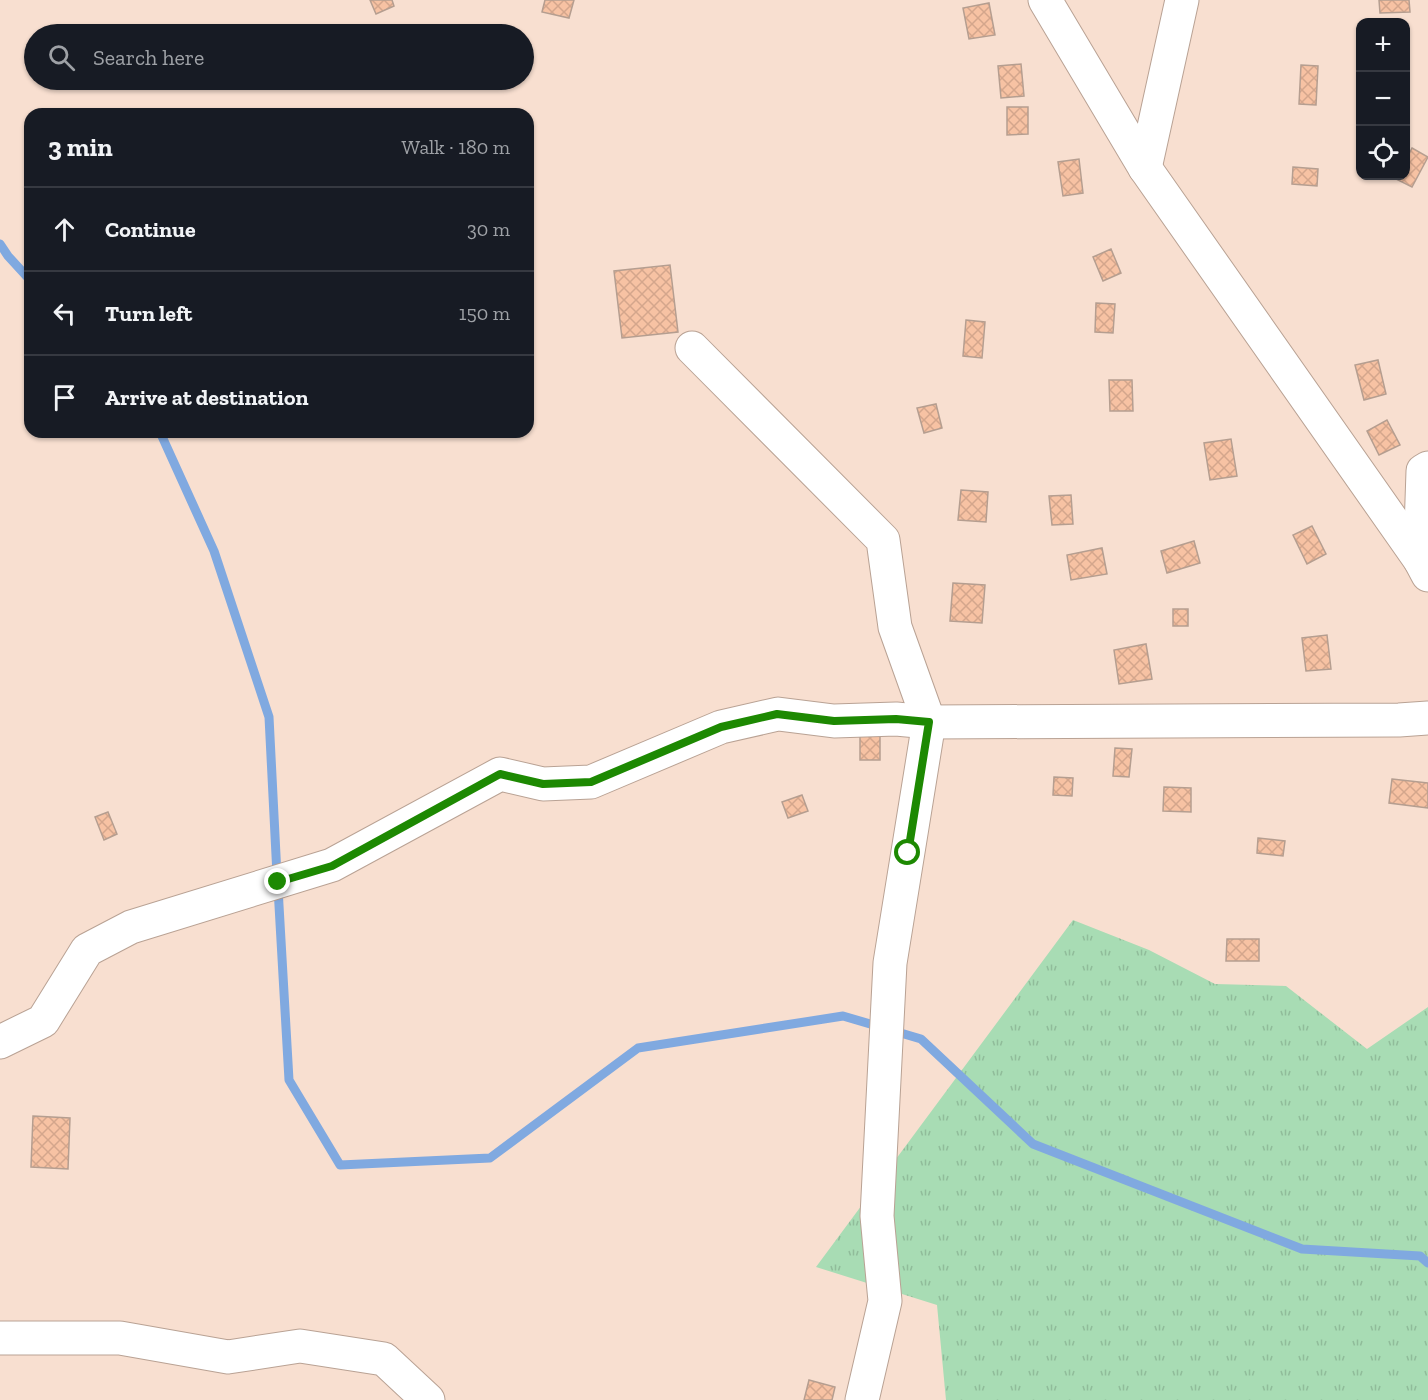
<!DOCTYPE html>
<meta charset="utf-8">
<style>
:root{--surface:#171b24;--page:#20242c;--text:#f1f3f6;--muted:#9ea1a6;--line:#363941}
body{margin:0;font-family:"Zilla Slab",serif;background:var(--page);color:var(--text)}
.controls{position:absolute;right:18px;top:18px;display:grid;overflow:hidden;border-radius:12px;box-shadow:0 2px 4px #0004}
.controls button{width:54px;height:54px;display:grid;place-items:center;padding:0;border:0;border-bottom:2px solid var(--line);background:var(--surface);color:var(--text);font:30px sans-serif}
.stop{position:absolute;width:18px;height:18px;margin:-14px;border:4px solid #1d8902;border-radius:50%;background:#fff}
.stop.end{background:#1d8902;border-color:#fff;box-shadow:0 2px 6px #0008}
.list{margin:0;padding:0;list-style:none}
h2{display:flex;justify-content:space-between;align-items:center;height:78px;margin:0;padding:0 24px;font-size:26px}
h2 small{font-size:20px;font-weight:400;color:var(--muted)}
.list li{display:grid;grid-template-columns:39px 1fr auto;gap:18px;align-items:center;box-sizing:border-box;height:84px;padding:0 24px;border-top:2px solid var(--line)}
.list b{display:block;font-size:22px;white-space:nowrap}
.list em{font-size:20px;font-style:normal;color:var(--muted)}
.icon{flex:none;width:33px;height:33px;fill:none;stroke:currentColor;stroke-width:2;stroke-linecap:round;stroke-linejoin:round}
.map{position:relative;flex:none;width:1428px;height:1400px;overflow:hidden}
.search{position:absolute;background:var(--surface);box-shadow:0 2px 4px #0004;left:24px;top:24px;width:510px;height:66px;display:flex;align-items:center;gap:15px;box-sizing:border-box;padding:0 21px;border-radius:33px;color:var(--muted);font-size:22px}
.panel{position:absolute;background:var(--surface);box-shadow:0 2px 4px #0004;left:24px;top:108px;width:510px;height:330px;border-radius:18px}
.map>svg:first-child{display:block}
.grass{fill:url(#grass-tufts)}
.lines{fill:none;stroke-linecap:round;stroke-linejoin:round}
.stream{stroke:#80a9e0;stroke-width:9}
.building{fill:url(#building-cross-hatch);stroke:#b59e90;stroke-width:1.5}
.minor-casing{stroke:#b9a294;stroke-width:35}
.minor{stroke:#fff;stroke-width:33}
.route{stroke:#1d8902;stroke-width:8}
</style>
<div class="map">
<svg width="1428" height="1400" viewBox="0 0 1428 1400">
<defs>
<pattern id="grass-tufts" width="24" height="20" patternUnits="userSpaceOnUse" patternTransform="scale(1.5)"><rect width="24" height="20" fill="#a8dcb4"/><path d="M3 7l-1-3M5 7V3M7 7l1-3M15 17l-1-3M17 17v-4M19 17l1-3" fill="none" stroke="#90bc9a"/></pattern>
<pattern id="building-cross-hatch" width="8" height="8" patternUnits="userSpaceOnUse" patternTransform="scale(1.5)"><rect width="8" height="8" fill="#f7c2a3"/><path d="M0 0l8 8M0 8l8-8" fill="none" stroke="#d4a68c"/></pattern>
</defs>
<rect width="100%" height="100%" fill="#f8dfd0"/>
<path class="grass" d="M1073,920l76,30 66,34 71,2 81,63 61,-42v393h-482l-9,-95 -121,-38z"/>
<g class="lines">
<g class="stream">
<path d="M0,244l8,12 22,24"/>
<path d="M160,432l54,119 55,166 8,158"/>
<path d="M278,888l11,192 51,85 150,-7 148,-110 205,-32 78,23 112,105 269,105 118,7 8,7"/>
</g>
</g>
<g class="building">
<path d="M370,0h22l2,6 -18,8z"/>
<path d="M545,0h29l-5,18 -27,-6z"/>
<path d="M1379,0h30l1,12 -30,1z"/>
<path d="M989,3l6,32 -26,4 -6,-31z"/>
<path d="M1021,64l3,32 -23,2 -3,-32z"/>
<path d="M1301,65l17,1 -2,39 -17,-1z"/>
<path d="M1007,107h21v27l-21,1z"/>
<path d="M1412,148l16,9 -16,30 -16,-8 2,-3h8v-16z"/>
<path d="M1079,159l4,34 -20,3 -5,-34z"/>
<path d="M1293,167l25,2 -1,17 -25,-2z"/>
<path d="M1111,249l10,24 -18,8 -10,-24z"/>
<path d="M670,265l8,67 -56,6 -8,-67z"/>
<path d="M1096,303l19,1 -2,29 -18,-1z"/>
<path d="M966,320l19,2 -3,36 -19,-2z"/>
<path d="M1378,360l8,34 -22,6 -9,-35z"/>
<path d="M1109,380h23l1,31h-23z"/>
<path d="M936,404l6,24 -18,5 -7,-25z"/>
<path d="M1387,420l13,25 -21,10 -12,-24z"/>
<path d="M1231,439l6,37 -27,4 -6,-37z"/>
<path d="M961,490l27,2 -2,30 -28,-2z"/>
<path d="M1071,495l2,29 -21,1 -3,-29z"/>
<path d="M1312,526l14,28 -19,10 -14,-29z"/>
<path d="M1194,541l6,22 -33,10 -6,-22z"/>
<path d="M1102,548l5,26 -36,6 -4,-25z"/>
<path d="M953,583l32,2 -3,38 -32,-2z"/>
<rect x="1173" y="609" width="15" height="17"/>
<path d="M1327,635l4,34 -25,2 -4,-33z"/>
<path d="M1146,644l6,35 -33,5 -5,-34z"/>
<rect x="860" y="731" width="20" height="29"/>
<path d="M1115,748l17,1 -3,28 -16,-1z"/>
<path d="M1054,777l19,1 -1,18 -19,-1z"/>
<path d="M1392,779l36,4v25l-39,-5z"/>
<path d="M1164,787l27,1v24l-28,-1z"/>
<path d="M802,795l6,16 -20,7 -6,-16z"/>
<path d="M108,812l9,22 -13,6 -9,-23z"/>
<path d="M1258,838l27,3 -2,15 -26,-3z"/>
<path d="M1227,939h32v22h-33z"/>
<path d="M33,1116l37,2 -2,51 -37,-2z"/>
<path d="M809,1380l26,7 -3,13h-28z"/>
</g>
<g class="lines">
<defs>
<g id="minor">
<path d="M1045,0l100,168 275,392 8,15"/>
<path d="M1145,168l37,-168"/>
<path d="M692,348l191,192 12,87 34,95 -39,241 -13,253 8,85 -23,99"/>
<path d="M1420,560l3,-89 5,-3"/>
<path d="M0,1042l43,-21 44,-71 44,-23 201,-62 168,-91 43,10 48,-2 130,-55 57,-13 56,7 62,-2 33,3 470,-2 29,-2"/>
<path d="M0,1338h120l108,19 72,-11 84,13 44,41"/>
</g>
</defs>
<use href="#minor" class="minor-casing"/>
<use href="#minor" class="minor"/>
</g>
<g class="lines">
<path class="route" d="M278,882l54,-16 168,-92 43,10 48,-2 130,-55 56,-13 57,7 62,-2 33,3 -21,131"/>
</g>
</svg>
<div class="controls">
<button>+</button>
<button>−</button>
<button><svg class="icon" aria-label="locate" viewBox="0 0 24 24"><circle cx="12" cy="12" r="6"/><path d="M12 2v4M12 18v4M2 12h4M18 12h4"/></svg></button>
</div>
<div class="stop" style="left:908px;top:853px"></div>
<div class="stop end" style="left:278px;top:882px"></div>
<div class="search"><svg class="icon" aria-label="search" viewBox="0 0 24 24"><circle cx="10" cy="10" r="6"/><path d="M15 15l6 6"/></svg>Search here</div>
<section class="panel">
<h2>3 min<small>Walk · 180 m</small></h2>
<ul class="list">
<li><svg class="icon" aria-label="ahead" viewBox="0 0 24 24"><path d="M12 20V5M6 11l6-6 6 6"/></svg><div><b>Continue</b></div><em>30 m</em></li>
<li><svg class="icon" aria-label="left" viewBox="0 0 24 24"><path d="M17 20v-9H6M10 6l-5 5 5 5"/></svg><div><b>Turn left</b></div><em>150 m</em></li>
<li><svg class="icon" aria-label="arrive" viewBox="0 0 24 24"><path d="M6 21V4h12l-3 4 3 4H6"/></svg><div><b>Arrive at destination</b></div></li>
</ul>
</section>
</div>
